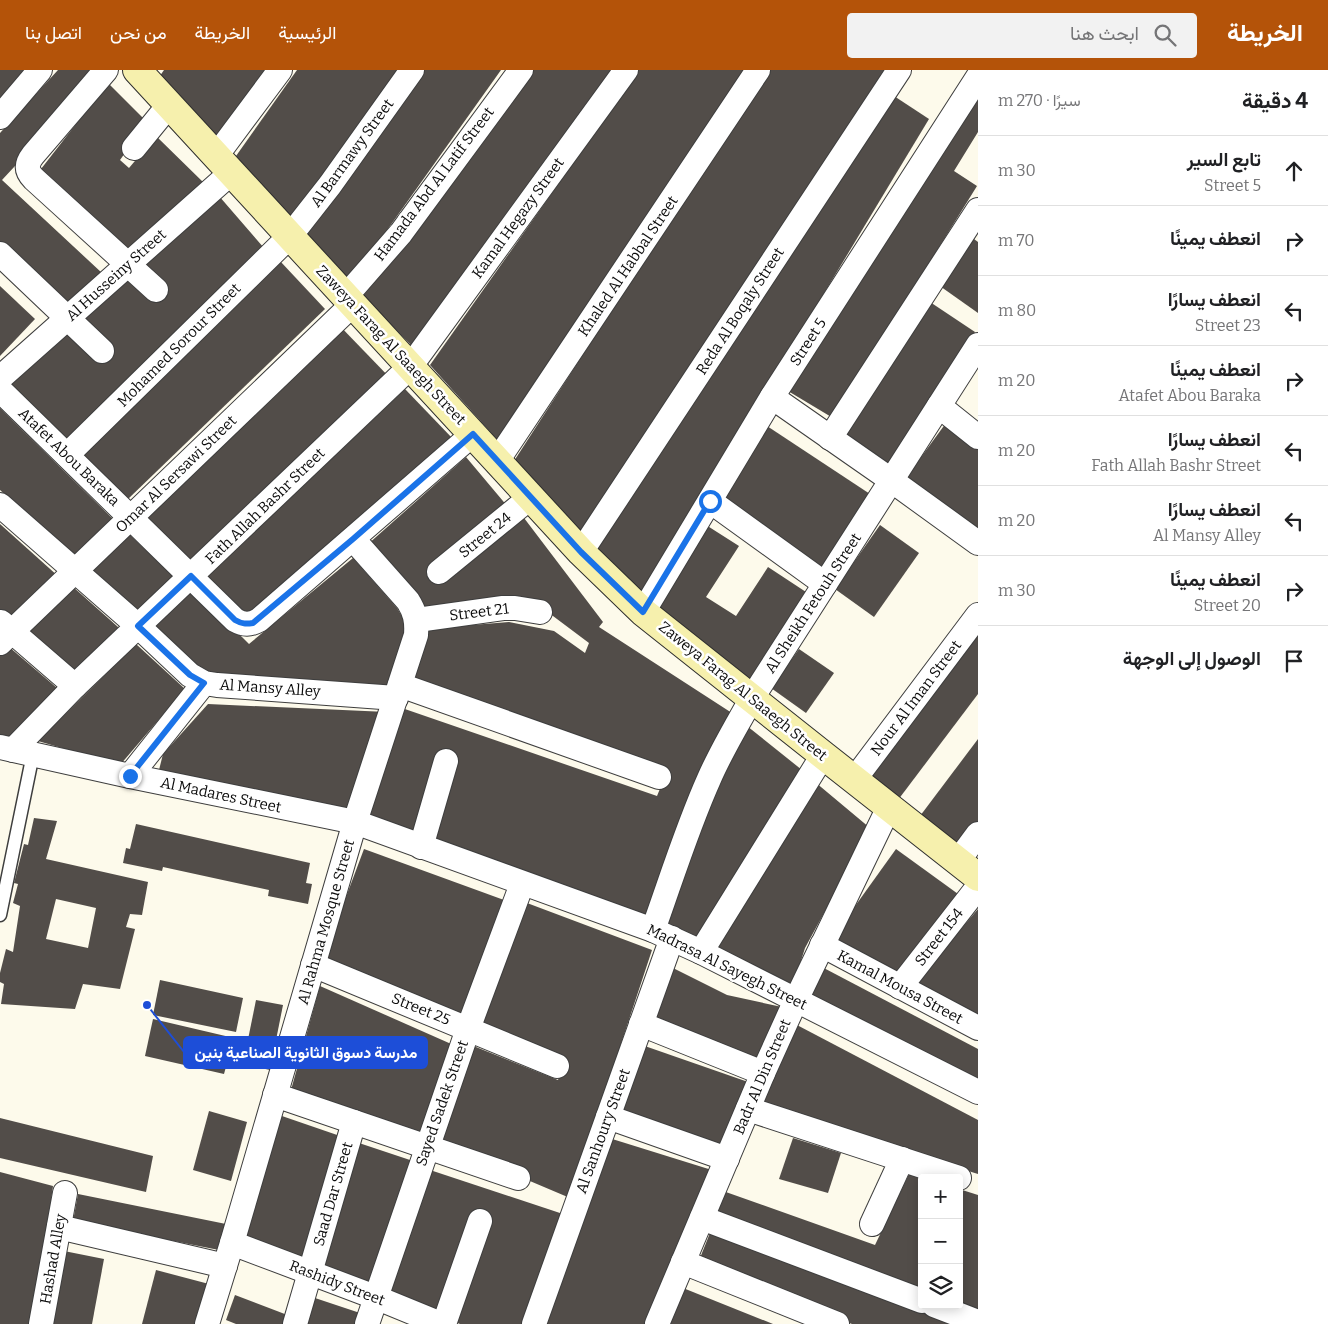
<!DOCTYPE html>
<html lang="ar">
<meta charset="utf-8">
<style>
:root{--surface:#fff;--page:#f2f2f2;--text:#202124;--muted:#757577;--line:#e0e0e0;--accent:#b45309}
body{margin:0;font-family:Bitter,Vazirmatn,serif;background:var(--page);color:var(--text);direction:rtl}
.controls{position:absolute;right:15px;bottom:15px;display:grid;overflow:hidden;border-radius:5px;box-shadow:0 2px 12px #0003}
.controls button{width:45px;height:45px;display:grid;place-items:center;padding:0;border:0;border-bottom:1px solid var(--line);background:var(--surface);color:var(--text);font:25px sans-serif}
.stop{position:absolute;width:15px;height:15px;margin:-11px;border:4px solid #1a73e8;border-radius:50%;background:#fff}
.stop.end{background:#1a73e8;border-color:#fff;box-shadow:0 1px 5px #0008}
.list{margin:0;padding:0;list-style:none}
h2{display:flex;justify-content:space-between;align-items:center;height:65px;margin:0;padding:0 20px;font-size:21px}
h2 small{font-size:16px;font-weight:400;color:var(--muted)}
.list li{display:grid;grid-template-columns:32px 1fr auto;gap:15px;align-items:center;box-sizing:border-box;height:70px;padding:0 20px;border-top:1px solid var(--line)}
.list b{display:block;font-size:19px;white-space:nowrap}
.list p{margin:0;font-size:16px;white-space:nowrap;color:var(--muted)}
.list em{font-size:16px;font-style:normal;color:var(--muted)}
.icon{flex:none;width:28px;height:28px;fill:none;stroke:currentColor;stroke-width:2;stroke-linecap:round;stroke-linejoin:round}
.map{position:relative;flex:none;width:978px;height:1254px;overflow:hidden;direction:ltr}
header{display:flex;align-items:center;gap:30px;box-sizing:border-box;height:70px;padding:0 25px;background:var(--accent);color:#fff}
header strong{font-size:24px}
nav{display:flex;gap:28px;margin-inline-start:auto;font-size:18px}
.search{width:350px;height:45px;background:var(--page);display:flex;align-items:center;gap:12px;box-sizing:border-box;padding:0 18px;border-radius:5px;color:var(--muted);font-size:19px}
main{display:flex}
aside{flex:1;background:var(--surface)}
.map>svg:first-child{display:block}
.building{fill:#524d49;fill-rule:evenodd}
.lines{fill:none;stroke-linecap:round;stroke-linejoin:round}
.lane-casing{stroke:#3e3e3e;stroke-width:15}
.street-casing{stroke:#3e3e3e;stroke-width:26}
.secondary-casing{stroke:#2d2d2d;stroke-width:30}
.lane{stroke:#fff;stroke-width:12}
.street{stroke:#fff;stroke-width:24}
.secondary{stroke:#f6f0ad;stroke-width:28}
.route{stroke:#1a73e8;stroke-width:6}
.labels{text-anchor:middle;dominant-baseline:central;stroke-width:5;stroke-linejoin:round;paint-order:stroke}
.street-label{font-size:15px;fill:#0b0b0b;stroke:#fff}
.leader{fill:none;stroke:#1d4ed8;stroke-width:2}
.callout-dot{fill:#1d4ed8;stroke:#fff;stroke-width:2}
.callout{fill:#1d4ed8;stroke:#1d4ed8;stroke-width:2}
.callout-label{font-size:16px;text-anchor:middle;font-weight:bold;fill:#fff}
</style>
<header>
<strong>الخريطة</strong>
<div class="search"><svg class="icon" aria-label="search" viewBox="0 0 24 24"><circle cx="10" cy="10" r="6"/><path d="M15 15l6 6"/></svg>ابحث هنا</div>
<nav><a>الرئيسية</a><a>الخريطة</a><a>من نحن</a><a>اتصل بنا</a></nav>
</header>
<main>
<aside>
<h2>4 دقيقة<small>سيرًا · 270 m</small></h2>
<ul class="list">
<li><svg class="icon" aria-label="ahead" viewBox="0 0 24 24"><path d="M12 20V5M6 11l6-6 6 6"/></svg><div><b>تابع السير</b><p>Street 5</p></div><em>30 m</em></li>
<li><svg class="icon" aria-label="right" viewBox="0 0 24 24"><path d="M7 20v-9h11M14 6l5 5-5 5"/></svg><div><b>انعطف يمينًا</b></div><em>70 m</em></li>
<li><svg class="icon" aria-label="left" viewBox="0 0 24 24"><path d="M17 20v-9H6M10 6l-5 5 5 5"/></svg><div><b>انعطف يسارًا</b><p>Street 23</p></div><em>80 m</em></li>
<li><svg class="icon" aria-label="right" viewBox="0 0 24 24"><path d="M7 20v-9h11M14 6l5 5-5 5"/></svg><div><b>انعطف يمينًا</b><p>Atafet Abou Baraka</p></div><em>20 m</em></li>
<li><svg class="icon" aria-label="left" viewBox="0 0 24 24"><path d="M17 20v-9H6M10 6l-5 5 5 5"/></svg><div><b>انعطف يسارًا</b><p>Fath Allah Bashr Street</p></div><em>20 m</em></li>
<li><svg class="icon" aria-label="left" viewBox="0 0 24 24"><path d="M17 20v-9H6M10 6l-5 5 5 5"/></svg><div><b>انعطف يسارًا</b><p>Al Mansy Alley</p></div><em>20 m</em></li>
<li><svg class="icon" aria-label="right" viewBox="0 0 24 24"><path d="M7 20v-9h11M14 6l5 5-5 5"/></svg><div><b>انعطف يمينًا</b><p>Street 20</p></div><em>30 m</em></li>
<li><svg class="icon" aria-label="arrive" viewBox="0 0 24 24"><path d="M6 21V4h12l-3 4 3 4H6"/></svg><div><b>الوصول إلى الوجهة</b></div></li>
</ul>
</aside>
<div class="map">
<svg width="978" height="1254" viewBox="0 0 978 1254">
<rect width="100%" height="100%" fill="#fdfaeb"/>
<g class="building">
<path d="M0,0h37l-37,41z"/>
<path d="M58,0h44l1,1 -101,109 100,93 -35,36 -67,-62v-114z"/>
<path d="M164,0h111l-57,79 -63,-66z"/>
<path d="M297,0h103l-109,153 -55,-67z"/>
<path d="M422,0h79l-153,215 -46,-50z"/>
<path d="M528,0h85l-202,275 -48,-49z"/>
<path d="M639,0h109l-245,376 -73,-81z"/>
<path d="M767,0h125l-317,469 -61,-78z"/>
<path d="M108,13l39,39 -27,38 9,8 27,-32 48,47 -76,72 -87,-86z"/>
<path d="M894,26l35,23 -291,483 -52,-50z"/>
<path d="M978,27v35l-24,39 23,15 -144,232 -45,-27z"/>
<path d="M219,126l45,52 -200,193 -61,-61 61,-50 34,33 12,-15 -33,-30 50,-40 23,23 13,-14 -23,-22z"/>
<path d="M970,166l8,6v71l-41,-29z"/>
<path d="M280,191l45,48 -198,191 -47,-46z"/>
<path d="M0,216l35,33 -35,37z"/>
<path d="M927,230l48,32 -89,135 -48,-32z"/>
<path d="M336,252l57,59 -201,186 -50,-50z"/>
<path d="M405,319l49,51 -209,180 -44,-38z"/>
<path d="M0,338l115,113 -39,39 -76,-70z"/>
<path d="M946,353l32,24v84l-73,-52z"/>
<path d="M767,356l103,68 -51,79 -102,-74z"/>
<path d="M466,387l42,50 13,7 82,108 -4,5 136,88 -87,203 -218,-81 26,-82 -15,-4 -27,82 -50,-17 35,-109 258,89 9,-22 -257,-94 14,-51 86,-7 45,9 31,22 4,-10 -36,-27 -26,-13 -103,7 -57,-65z"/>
<path d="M0,454l59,53 -45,44 -14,-12z"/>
<path d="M706,455l33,21 -33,51 30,19 32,-49 38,25 -55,86h-12l-87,-65z"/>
<path d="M880,455l39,28 -45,64 -39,-28z"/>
<path d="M129,464l49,47 -43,38 -48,-43z"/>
<path d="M353,488l44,50 12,20 -18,66 -182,-16 -61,-45 45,-45 56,56z"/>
<path d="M72,516l55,49 -53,49 -55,-47z"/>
<path d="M978,554v70l-80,106 -32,-24z"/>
<path d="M136,574l49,45 -65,76 -82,-24z"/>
<path d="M8,576l56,48 -44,48 -20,-6v-82z"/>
<path d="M799,579l35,24 -28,40 -35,-25z"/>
<path d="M208,634l179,8 -33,102 -196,-40 5,-20z"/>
<path d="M747,656l55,44 -101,172 -43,-18 56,-144z"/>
<path d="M978,669v83l-24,32 -40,-30z"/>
<path d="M815,712l55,46 -65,120 -12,38 -76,-38z"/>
<path d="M34,748l23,3 -11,38 102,23 -6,33 -12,-1 -4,13 9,2 -15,60 -37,-5 -8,25 -74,-5 3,-20 -4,-2v-9l6,-24 7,3 7,-46 -7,-3 5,-19 -4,-1 10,-39 4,1zM56,829l40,9 -8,40 -42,-9z"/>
<path d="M136,754l174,39 -4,20 6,1 -4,20 -40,-8 1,-6 -106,-23 -1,4 -39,-8 3,-15 4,1z"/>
<path d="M364,779l140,51 -40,119 -142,-58z"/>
<path d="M896,779l69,50 -65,79 -70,-37z"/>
<path d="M527,833l125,47 -82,248 -132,-56 33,-97 87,35 7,-21 -82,-35z"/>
<path d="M978,839v111l-65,-35z"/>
<path d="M667,895l60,30 55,12 -22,59 -114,-41z"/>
<path d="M820,896l158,83v36l-172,-91z"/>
<path d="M160,910l83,18 -7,34 -83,-17z"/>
<path d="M320,916l138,61 -35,90 -132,-47z"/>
<path d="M256,930l27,5 -13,65 -27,-6z"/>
<path d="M153,949l81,19 -10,36 -79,-18z"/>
<path d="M795,954l183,96v54l-217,-67z"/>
<path d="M639,974l112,39 -29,67 -106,-37z"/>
<path d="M209,1041l38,11 -16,59 -38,-11z"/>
<path d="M279,1045l64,22 -42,123 -59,-20z"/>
<path d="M0,1048l153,38 -7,36 -146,-34z"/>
<path d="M609,1068l106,33 -71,153h-99z"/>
<path d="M793,1068l48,15 -13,40 -49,-14z"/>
<path d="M356,1072l60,20 -46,124 -50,-19z"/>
<path d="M430,1100l136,45 -39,109h-67l-73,-30z"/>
<path d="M0,1102l53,14 -18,138h-35z"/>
<path d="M910,1102l12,6v113l-208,-76 9,-24 152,54z"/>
<path d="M959,1119l19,6v117l-19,-7z"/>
<path d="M78,1124l148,30 -7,26 -146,-29z"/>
<path d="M710,1163l243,91h-101l-154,-61z"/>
<path d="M64,1181l40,8 -12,65h-42z"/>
<path d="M156,1200l53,14 -11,40h-56z"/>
<path d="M683,1218l90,36h-106z"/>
<path d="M235,1225l55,21 -3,8h-51l-10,-4z"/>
<path d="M309,1226l54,18 -4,10h-56z"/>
</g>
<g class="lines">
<defs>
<path id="lane" d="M0,845l33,-161"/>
<g id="street">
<path d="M106,0l-73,85c-7,9 -7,16 1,24l122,111"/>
<path d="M0,47l40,-47"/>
<path d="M134,78l35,-43"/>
<path d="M216,86l64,-86"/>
<path d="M0,184l102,97"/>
<path d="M346,226l55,-63 120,-163"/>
<path d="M0,308l232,-206"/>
<path d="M0,320l235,230c9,5 15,5 24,0l214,-186"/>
<path d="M772,327l119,83 87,63"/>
<path d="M939,336l39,31"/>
<path d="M830,368l148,-228"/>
<path d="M67,385l223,-219 40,-51 82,-115"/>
<path d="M497,391l261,-391"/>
<path d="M710,431l115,83"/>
<path d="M0,435l138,121 52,49 14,8 13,2 179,13"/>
<path d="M581,482l318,-482"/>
<path d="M439,502l92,-75"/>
<path d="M643,542l129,-215 206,-320"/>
<path d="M417,550l86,-12h12l25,4"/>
<path d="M1,552l74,64"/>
<path d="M0,573l353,-339"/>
<path d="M400,615l259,92"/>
<path d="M0,677l130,29 225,46 298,108 48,22 277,140"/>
<path d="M13,680l62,-64 335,-319 216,-297"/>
<path d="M130,706l74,-93"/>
<path d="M854,710l124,-165"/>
<path d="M421,777l25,-86"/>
<path d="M958,791l20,-27"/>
<path d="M653,860c18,-50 34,-102 56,-151 12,-28 28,-54 43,-81l226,-353"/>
<path d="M822,875l156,83"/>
<path d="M701,882l122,-197"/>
<path d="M313,895l244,101"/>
<path d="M900,917l78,-100"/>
<path d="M641,954l122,49"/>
<path d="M275,1025l243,83"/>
<path d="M748,1039l211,69"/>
<path d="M608,1047l119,42"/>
<path d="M702,1148l220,83"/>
<path d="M872,1154l30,-65"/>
<path d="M59,1157l166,39"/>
<path d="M232,1173l143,54 66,27"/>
<path d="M683,1192l154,62"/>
<path d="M934,1235l44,17"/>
<path d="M41,1254l24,-131"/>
<path d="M207,1254l25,-81 123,-421 61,-187c1,-14 -1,-23 -8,-34l-55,-62"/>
<path d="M295,1254l59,-202"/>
<path d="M367,1254l101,-295 54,-145"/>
<path d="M444,1254l36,-103"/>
<path d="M534,1254l138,-386"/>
<path d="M657,1254l106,-251 33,-73 93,-193"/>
</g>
<path id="secondary" d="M137,0l444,482 62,60 180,143 155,122"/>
</defs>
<use href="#lane" class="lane-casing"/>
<use href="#street" class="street-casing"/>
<use href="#secondary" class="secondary-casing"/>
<use href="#lane" class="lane"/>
<use href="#street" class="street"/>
<use href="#secondary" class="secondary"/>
</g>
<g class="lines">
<path class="route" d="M130,706l74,-93 -14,-8 -52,-49 53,-50 44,44c7,4 11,4 18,3l100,-84 120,-105 108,118 62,60 67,-111"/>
</g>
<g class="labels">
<g class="street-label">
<text transform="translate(352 83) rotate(-54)">Al Barmawy Street</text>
<text transform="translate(434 114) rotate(-53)">Hamada Abd Al Latif Street</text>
<text transform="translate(518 148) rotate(-54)">Kamal Hegazy Street</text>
<text transform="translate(628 196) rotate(-56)">Khaled Al Habbal Street</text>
<text transform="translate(116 205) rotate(-42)">Al Husseiny Street</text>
<text transform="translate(740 241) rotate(-57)">Reda Al Boqaly Street</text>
<text transform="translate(808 272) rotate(-57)">Street 5</text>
<text transform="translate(179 275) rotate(-45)">Mohamed Sorour Street</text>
<text transform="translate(391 275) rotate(47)">Zaweya Farag Al Saaegh Street</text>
<text transform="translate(69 387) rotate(44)">Atafet Abou Baraka</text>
<text transform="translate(176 404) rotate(-44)">Omar Al Sersawi Street</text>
<text transform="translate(265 436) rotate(-44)">Fath Allah Bashr Street</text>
<text transform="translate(485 465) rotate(-39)">Street 24</text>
<text transform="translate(813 533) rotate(-57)">Al Sheikh Fetouh Street</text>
<text transform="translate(479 542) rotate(-7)">Street 21</text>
<text transform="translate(270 618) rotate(4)">Al Mansy Alley</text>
<text transform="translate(743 621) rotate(39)">Zaweya Farag Al Saaegh Street</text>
<text transform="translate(916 628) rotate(-53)">Nour Al Iman Street</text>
<text transform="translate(221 725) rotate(12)">Al Madares Street</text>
<text transform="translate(326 852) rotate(-74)">Al Rahma Mosque Street</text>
<text transform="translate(939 867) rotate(-52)">Street 154</text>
<text transform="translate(727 897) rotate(26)">Madrasa Al Sayegh Street</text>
<text transform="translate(900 917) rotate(28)">Kamal Mousa Street</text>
<text transform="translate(421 939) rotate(22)">Street 25</text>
<text transform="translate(762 1007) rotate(-67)">Badr Al Din Street</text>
<text transform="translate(442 1033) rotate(-71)">Sayed Sadek Street</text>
<text transform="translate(603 1061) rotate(-70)">Al Sanhoury Street</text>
<text transform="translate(333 1124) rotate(-74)">Saad Dar Street</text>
<text transform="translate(53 1189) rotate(-80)">Hashad Alley</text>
<text transform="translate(337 1213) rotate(21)">Rashidy Street</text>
</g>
</g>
<path class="leader" d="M147 935L184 982"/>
<circle class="callout-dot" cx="147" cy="935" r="5"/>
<rect class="callout" x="184" y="967" width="243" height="31" rx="5"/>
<g class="callout-label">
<text x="306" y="988">مدرسة دسوق الثانوية الصناعية بنين</text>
</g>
</svg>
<div class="controls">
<button>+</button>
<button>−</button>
<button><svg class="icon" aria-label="layers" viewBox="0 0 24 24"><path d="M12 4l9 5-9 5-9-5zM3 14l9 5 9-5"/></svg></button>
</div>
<div class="stop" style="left:710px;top:431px"></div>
<div class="stop end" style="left:130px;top:706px"></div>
</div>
</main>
